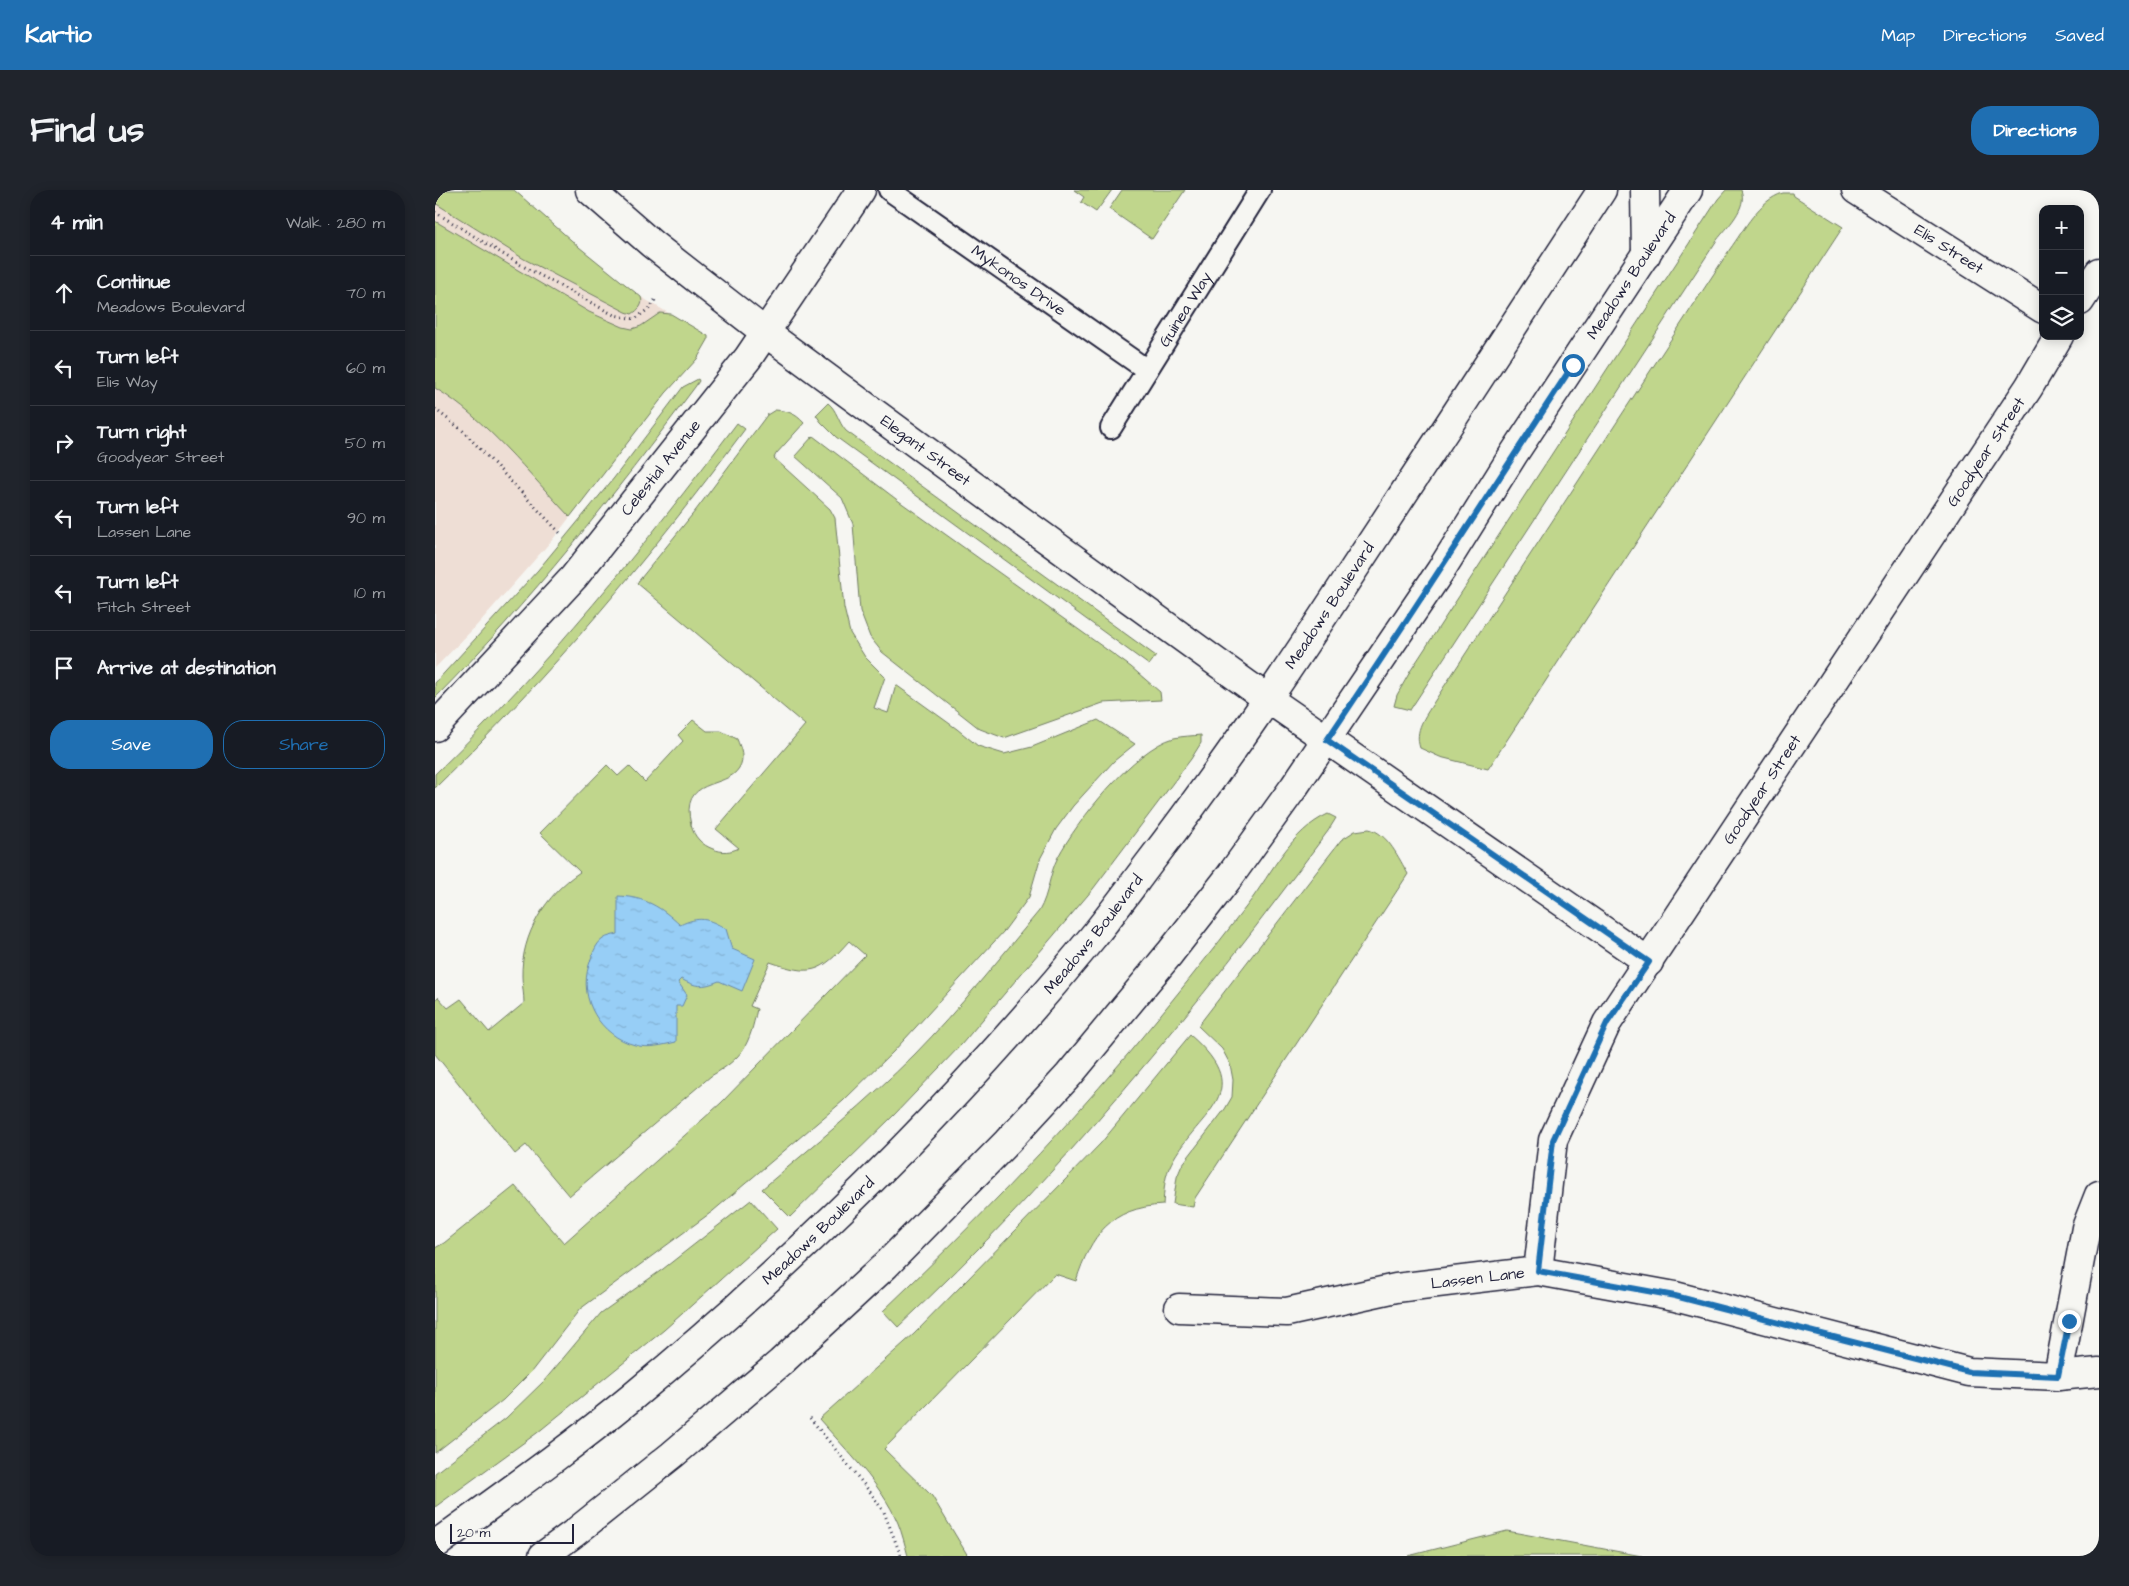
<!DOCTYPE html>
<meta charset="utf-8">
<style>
:root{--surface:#171b24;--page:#20242c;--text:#f1f3f6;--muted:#9ea1a6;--line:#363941;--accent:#1f6fb2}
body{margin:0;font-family:"Architects Daughter",sans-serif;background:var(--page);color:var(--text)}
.controls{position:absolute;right:15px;top:15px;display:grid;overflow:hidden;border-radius:10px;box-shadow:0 2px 12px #0003}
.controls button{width:45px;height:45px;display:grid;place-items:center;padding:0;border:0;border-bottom:1px solid var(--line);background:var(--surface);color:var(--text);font:25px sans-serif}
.scale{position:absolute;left:15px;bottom:12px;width:124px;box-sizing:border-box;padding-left:5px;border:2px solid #22223b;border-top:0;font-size:14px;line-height:18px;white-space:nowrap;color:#22223b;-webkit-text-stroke:4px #f6f6f2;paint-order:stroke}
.stop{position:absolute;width:15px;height:15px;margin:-11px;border:4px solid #1f6fb2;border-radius:50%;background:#fff}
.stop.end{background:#1f6fb2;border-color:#fff;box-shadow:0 1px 5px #0008}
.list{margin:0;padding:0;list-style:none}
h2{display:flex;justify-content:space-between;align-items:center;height:65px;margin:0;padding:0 20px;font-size:21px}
h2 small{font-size:16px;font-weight:400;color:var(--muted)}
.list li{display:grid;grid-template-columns:32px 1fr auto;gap:15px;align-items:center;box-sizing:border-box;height:75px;padding:0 20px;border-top:1px solid var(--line)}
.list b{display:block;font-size:19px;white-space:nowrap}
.list p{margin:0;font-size:16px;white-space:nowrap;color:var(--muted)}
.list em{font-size:16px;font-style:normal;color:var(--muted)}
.actions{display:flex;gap:10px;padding:15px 20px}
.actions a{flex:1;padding:11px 0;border:1px solid var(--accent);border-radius:20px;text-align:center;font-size:18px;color:var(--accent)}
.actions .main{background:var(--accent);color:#fff}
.icon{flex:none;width:28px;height:28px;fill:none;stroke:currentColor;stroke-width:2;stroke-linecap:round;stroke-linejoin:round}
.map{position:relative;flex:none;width:1664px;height:1366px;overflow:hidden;border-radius:20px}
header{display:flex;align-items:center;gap:30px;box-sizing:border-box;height:70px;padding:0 25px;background:var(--accent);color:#fff}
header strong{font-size:24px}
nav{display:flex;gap:28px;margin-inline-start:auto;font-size:18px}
.intro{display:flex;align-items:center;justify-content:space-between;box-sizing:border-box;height:120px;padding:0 30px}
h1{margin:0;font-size:35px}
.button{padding:12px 22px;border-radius:20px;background:var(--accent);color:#fff;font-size:18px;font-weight:700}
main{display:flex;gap:30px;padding:0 30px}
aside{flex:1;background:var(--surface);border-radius:20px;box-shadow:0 2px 12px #0003}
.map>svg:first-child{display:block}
.built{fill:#eeded5}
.green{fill:#c0d68c;stroke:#717c64}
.water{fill:url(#water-ripples);stroke:#6889ab}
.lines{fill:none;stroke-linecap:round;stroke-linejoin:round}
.service-casing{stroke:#22223b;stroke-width:24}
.minor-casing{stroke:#22223b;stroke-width:31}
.secondary-casing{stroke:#22223b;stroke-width:31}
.path{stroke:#22223b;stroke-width:3;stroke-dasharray:1 4;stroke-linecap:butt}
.service{stroke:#f6f6f2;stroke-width:20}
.minor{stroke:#f6f6f2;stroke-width:28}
.secondary{stroke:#f6f6f2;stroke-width:28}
.route{stroke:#1f6fb2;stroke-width:6}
.labels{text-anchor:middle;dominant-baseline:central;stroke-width:4;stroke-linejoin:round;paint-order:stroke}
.street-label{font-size:16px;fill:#22223b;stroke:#f6f6f2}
</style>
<header>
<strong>Kartio</strong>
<nav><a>Map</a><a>Directions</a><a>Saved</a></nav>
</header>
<div class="intro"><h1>Find us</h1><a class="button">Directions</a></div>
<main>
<aside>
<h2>4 min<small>Walk · 280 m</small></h2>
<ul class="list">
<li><svg class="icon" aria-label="ahead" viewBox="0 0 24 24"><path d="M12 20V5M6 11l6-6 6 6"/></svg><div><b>Continue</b><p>Meadows Boulevard</p></div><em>70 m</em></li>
<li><svg class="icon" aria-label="left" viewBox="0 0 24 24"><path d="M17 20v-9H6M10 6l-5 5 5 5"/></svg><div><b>Turn left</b><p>Elis Way</p></div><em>60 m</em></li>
<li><svg class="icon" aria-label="right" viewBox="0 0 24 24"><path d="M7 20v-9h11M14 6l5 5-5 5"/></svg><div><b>Turn right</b><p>Goodyear Street</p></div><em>50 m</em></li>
<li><svg class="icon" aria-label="left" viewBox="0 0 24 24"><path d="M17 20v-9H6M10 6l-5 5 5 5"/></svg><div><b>Turn left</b><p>Lassen Lane</p></div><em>90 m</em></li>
<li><svg class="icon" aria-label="left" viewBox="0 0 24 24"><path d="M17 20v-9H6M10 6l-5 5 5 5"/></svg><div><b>Turn left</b><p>Fitch Street</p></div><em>10 m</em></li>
<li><svg class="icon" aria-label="arrive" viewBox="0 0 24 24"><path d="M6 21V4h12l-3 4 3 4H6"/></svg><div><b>Arrive at destination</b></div></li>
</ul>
<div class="actions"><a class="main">Save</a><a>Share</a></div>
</aside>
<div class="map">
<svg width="1664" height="1366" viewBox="0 0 1664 1366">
<defs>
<pattern id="water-ripples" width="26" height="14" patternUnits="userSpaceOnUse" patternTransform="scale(1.25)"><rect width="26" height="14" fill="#97cef6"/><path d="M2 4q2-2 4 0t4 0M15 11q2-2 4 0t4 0" fill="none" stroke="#82b1d4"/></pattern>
</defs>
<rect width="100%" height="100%" fill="#f6f6f2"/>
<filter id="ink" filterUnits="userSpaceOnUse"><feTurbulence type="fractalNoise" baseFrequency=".02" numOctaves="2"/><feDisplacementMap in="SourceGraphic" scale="10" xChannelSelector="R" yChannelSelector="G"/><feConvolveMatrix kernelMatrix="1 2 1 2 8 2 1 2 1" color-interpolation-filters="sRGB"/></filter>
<g filter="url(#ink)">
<path class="built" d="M0,0h79l65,57 62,50 67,39v4l-11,19 -31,34 -113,146 -75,85 -43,44z"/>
<g class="green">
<path d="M0,0h79l65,57 62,50c3,8 -3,13 -9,17l-6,-2 -102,-53 -89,-56z"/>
<path d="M639,0h38l-16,22 -15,-10 3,-5z"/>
<path d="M687,0h63l-33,49 -43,-30z"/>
<path d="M1291,0h15c7,18 -14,37 -24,50l-307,470 -16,-4 3,-11 14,-25 307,-471z"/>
<path d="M1348,3h10l1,3 49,31 -355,542 -48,-12 -20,-9c-6,-18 5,-31 14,-46l296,-453c14,-19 29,-49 53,-56z"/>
<path d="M0,31l154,91 34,15 9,2 9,-3 19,-13 11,1 37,22v4l-11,19 -31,34 -96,124c-40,-42 -85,-99 -135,-129z"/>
<path d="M263,189l1,2 -4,6c-81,108 -165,215 -260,311v-15l103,-113 76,-92 69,-91z"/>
<path d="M393,213c9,7 10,19 18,28l310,225 -7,9 -313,-228 -15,-15 -5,-7z"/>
<path d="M340,220c13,1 20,3 29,13l-28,31 -2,4 56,51 5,9 9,90 6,25 15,24 20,20 -11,31 14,5 8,-28 61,44 21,17 26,8 28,-7 66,-27 37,24 -21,17 -41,45 -17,23 -16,30 -11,38 -25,34 -111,121 -50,49 -130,110 -133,98 -49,63 -28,28 -68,53v-205l9,-5 71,-57 49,57 157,-140 144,-148 -16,-14c-29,33 -38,35 -79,21l-20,44 7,3c-8,36 -13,48 -46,67l-142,120 -43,-51 -11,9 -80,-100v-54l3,-3 10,11 13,-9 28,33 35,-29c0,-9 -2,-18 -2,-27 -1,-41 24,-82 58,-104l-40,-39 67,-68 11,11 11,-10 16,16 38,-41 -5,-6 15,-15 14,11h14l16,8c4,10 8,19 2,29 -13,22 -60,8 -48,57 3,12 11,20 22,24 9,4 18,3 26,-1l-23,-19 89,-104 -168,-142 59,-73 71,-95z"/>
<path d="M302,233l8,6c-96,129 -195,247 -310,359v-14c112,-108 209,-227 302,-351z"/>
<path d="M378,246l83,63 235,168 29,25 1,8 -58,3 -99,35 -24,-9 -98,-77 -12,-15 -10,-26 -7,-87 -11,-26 -47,-42z"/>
<path d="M766,545v8l-10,16 -98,130 -132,156 -67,70 -104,102 -28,-28c52,-44 105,-87 153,-135 44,-45 84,-95 124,-143 10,-17 10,-37 19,-54 19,-36 76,-108 116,-119 9,-2 18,-2 27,-3z"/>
<path d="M893,624l8,4 -8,13c-132,178 -268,345 -430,496l-15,-16c86,-82 169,-167 245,-257 41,-49 82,-100 121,-151 23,-31 42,-72 79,-89z"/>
<path d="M934,639c19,4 30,30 39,45l-213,324 -2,9 -20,-3 4,-27 5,-12 43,-56 7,-12 1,-17 -3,-16 -8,-15 -24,-23 143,-186 14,-9z"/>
<path d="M755,845c70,61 4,77 -21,133 -5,12 -5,24 -6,37 -53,3 -72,30 -87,76l-21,-7 -171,175 48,47 36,60h-60c-3,-11 -6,-23 -10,-33 -17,-39 -51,-72 -79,-104l95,-85 151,-154 36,-37z"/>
<path d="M316,1010l26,29 -113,101 -127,103 -102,74v-34l71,-55 38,-37 57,-68 62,-44z"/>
<path d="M1072,1341l135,25h-234z"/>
</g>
<path class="water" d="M183,706c27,1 43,11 62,29 19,-9 28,-7 46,4l6,20 23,10 -13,32 -23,-10c-17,7 -23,6 -38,-2l-3,3 9,13 -5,11h-6v36c-13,3 -28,7 -41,3 -35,-9 -57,-46 -46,-80 3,-9 6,-21 14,-26 4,-3 11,-4 15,-5z"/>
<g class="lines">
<defs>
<g id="service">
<path id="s1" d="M454,0l258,180"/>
<path id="s2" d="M676,238l149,-238"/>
</g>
<g id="minor">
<path id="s3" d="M155,0l62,54 114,89 235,173 247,179 401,277"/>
<path id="s4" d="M1421,0l187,119"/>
<path d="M1645,111l19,-29"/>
<path id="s5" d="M0,537l139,-150 174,-219 113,-168"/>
<path id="s6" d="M1103,1081l15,-131 54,-117 422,-636 30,-51"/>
<path id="s7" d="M744,1118l108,4 109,-24 142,-17 137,25 294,76 89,4 41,-4"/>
<path d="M1623,1186l28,-148 13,-33"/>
</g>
<g id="secondary">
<path d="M1210,0l1,65"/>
<path id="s8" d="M0,1355c66,-48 133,-95 196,-147 167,-138 323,-292 461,-460 19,-23 37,-48 55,-72 74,-96 141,-196 207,-297 83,-126 166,-253 248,-379"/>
<path id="s9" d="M108,1366l30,-22 99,-79 108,-92 106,-98 121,-123 62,-67 101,-122 60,-77 64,-89 147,-217 72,-115 175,-265"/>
</g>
</defs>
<use href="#service" class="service-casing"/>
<use href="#minor" class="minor-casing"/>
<use href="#secondary" class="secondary-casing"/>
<g class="path">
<path d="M0,22l84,52 95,51 21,4 15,-11 7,-11"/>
<path d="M0,219l28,22 99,104"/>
<path d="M375,1228l60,74 14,20 17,44"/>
</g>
<use href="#service" class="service"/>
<use href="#minor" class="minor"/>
<use href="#secondary" class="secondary"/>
</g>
</g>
<g class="lines" filter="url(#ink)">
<path class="route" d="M1138,175c-82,125 -162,251 -246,375l322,222 -42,61 -54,117 -15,131 137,25 294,76 89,4 11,-55"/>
</g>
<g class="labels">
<g class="street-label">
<text stroke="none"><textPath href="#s4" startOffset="110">Elis Street</textPath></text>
<text stroke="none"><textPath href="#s9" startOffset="1692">Meadows Boulevard</textPath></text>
<text stroke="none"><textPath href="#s1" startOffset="158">Mykonos Drive</textPath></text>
<text stroke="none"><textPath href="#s2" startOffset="140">Guinea Way</textPath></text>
<text stroke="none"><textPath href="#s3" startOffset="425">Elegant Street</textPath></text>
<text stroke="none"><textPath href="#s6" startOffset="946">Goodyear Street</textPath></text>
<text stroke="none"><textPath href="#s5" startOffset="344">Celestial Avenue</textPath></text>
<text stroke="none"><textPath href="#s8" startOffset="1306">Meadows Boulevard</textPath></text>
<text stroke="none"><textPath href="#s6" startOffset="541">Goodyear Street</textPath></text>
<text stroke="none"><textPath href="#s8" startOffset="901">Meadows Boulevard</textPath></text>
<text stroke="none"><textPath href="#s8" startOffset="496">Meadows Boulevard</textPath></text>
<text stroke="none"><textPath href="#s7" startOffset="302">Lassen Lane</textPath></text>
</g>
</g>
</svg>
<div class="controls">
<button>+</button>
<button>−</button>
<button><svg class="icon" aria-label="layers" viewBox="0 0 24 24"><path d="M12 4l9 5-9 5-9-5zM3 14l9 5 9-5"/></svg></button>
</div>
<div class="scale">20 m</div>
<div class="stop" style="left:1138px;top:175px"></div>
<div class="stop end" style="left:1634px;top:1131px"></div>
</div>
</main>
